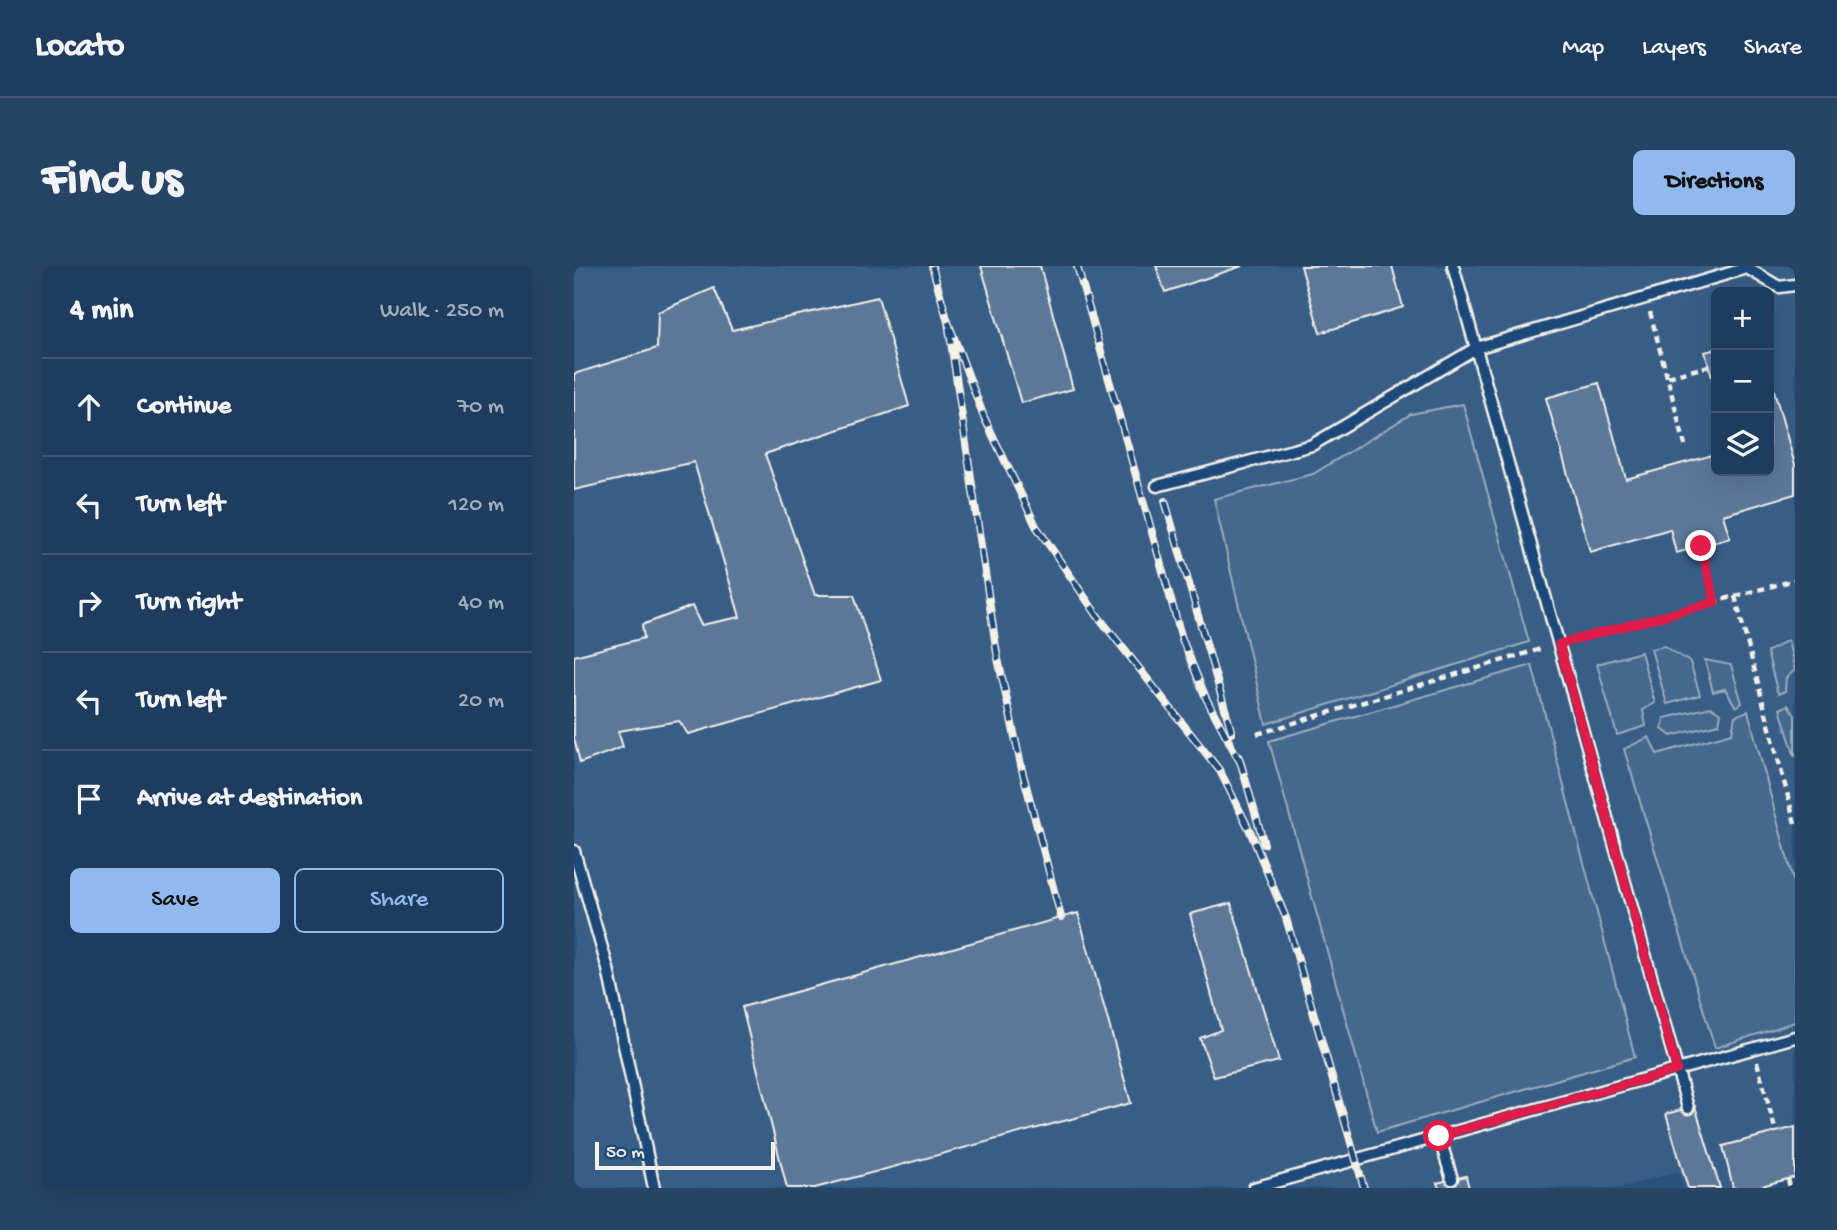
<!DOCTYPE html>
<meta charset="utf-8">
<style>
:root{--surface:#1e3d5e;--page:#264464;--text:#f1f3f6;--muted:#a1aebc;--line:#3c5673;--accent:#90b9f0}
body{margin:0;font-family:"Gochi Hand",sans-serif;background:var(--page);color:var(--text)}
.controls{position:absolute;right:21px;top:21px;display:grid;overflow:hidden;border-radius:10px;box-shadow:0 7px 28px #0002}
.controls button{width:63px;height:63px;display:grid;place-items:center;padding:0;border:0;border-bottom:2px solid var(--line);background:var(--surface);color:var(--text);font:35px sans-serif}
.scale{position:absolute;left:21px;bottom:18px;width:180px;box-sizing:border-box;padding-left:7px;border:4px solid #f4f1e8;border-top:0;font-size:19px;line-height:24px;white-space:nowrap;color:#f4f1e8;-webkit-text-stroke:5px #1f4a7a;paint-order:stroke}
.stop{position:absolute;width:21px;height:21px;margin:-16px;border:5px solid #e11d48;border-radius:50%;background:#fff}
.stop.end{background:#e11d48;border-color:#fff;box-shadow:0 2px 7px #0008}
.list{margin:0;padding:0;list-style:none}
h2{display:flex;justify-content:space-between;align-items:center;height:91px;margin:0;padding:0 28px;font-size:30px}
h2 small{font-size:23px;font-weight:400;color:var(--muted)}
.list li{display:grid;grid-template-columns:46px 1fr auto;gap:21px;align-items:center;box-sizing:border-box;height:98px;padding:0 28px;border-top:2px solid var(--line)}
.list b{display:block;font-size:26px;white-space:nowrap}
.list em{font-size:23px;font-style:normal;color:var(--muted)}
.actions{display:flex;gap:14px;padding:21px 28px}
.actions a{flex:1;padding:16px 0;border:2px solid var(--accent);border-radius:10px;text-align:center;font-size:24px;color:var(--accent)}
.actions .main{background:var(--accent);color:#111}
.icon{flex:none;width:38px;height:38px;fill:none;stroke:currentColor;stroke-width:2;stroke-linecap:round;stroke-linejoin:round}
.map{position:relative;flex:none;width:1221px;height:922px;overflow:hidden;border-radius:10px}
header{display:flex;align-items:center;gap:42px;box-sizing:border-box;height:98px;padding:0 35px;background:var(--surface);border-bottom:2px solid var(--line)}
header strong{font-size:33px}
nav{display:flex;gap:38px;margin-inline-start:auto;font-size:24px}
.intro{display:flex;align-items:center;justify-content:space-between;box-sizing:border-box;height:168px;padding:0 42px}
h1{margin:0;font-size:49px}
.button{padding:18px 32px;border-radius:10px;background:var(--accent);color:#111;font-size:24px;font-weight:700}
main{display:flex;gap:42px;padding:0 42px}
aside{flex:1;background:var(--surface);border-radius:10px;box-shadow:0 7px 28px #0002}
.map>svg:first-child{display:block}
.built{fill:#375d86;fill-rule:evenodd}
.green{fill:#45688e;stroke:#9cacbb;stroke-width:2}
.building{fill:#5b7899;stroke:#f4f1e8;stroke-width:2}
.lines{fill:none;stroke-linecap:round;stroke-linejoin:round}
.service-casing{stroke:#f4f1e8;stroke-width:15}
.path{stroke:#f4f1e8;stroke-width:4.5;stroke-dasharray:7 5;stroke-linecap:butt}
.service{stroke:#1f4a7a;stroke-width:10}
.rail-casing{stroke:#f4f1e8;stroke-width:8}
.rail{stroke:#1f4a7a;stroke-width:5;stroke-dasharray:16;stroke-linecap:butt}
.route{stroke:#e11d48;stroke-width:9}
</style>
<header>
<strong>Locato</strong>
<nav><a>Map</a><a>Layers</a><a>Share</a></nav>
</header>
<div class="intro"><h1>Find us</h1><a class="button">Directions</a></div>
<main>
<aside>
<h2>4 min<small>Walk · 250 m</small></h2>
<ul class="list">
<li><svg class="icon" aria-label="ahead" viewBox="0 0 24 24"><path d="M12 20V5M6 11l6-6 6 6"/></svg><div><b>Continue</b></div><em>70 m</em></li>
<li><svg class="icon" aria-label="left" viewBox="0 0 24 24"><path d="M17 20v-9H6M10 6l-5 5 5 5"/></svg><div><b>Turn left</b></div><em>120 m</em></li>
<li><svg class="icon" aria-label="right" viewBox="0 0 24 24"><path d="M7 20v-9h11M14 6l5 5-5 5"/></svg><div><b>Turn right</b></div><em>40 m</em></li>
<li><svg class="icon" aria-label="left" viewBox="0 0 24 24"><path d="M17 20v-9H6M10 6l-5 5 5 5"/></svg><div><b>Turn left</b></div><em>20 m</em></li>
<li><svg class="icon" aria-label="arrive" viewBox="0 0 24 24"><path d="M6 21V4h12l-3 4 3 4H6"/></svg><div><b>Arrive at destination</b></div></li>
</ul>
<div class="actions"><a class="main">Save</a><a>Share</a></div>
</aside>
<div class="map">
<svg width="1221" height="922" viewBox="0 0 1221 922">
<rect width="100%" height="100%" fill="#28517e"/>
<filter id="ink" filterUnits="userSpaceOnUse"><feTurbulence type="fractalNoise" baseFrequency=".0143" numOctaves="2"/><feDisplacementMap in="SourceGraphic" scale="14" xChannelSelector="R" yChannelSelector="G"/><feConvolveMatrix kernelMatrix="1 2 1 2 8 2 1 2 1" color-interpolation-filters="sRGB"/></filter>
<g filter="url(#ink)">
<path class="built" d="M0,0h1221v911l-41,11h-70l-6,-17 -58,17h-1046zM1142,26h53v179h-53z"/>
<g class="green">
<path d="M889,138l66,238 -263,82 -52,-225 99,-25 98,-60z"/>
<path d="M1214,374l7,30 -9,8 -1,13 -7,3 -11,-42z"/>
<path d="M1090,380l26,16 10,33 -33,9 -16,-55z"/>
<path d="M1067,386l14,51 -12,7 3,16 -29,9 -20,-71z"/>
<path d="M1131,394l26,5 11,38 -6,4 -11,-18 -12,3z"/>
<path d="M958,399l103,392 -258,75 -108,-391z"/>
<path d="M1214,439l7,10v42l-15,-48z"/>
<path d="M1137,441l10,6 -2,11 -48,12 -9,-7 2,-11z"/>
<path d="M1174,445l47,176v135l-80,26 -91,-299 25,-12 8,17 75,-21 3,-17z"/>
</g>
<g class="building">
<path d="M407,0h59l33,123 -52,14z"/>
<path d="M582,0h86l-77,26z"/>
<path d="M727,0h91l11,41 -83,26z"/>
<path d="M140,22l18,42 146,-33 31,109 -144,48 50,141h39l27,85 -193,54 -9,-13 -61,10 5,16 -43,16 -6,-25v-82l70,-18 -2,-13 50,-19 9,19 39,-8 -46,-155 -120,28v-116l83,-26 1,-36z"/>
<path d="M1142,83v43l-11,-40z"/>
<path d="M1195,107l26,92v29l-72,21 7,23 -54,15 -6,-24 -80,23 -44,-154 53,-15 27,96 90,-25v17h53z"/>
<path d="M657,637l48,158 -65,16 -14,-39 21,-8 -31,-116z"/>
<path d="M504,647l53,190 -316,85h-28l-45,-181z"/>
<path d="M1121,840l25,82h-32l-22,-74z"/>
<path d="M1221,861v50l-41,11h-21l-10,-42z"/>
<path d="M892,910l3,12h-30l-2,-5z"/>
</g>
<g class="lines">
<defs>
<g id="service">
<path d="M879,0l235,842"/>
<path d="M583,220l155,-41 164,-97 271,-80 32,19 16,-2"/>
<path d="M0,585l34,118 46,219"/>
<path d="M865,870l13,43"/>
<path d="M680,922l541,-151"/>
</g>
</defs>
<use href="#service" class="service-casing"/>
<g class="path">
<path d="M1076,46l35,133"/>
<path d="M1094,111l41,-11"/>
<path d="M1127,280l14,56"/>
<path d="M1161,330l60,227"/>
<path d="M999,374l222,-60"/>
<path d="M683,468l287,-86"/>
<path d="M1183,796l19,70"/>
<path d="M1214,913l2,9"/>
</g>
<use href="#service" class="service"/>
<defs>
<g id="rail">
<path d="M358,0l16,56 49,332 25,116 39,147"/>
<path d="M503,0l105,373 24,59 35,66"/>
<path d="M374,56l36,95 52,109 61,89 123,156 30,60 36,87 78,270"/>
<path d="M591,235l67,232"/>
<path d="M665,491l25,87"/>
</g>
</defs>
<use href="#rail" class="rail-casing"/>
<use href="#rail" class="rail"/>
</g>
</g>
<g class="lines" filter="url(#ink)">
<path class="route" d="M865,870l238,-66 -118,-426 156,-42 -14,-56"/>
</g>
</svg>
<div class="controls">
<button>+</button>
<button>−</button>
<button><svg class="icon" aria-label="layers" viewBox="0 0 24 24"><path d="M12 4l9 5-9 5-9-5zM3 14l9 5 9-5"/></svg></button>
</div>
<div class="scale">50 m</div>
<div class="stop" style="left:865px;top:870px"></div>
<div class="stop end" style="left:1127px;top:280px"></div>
</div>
</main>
